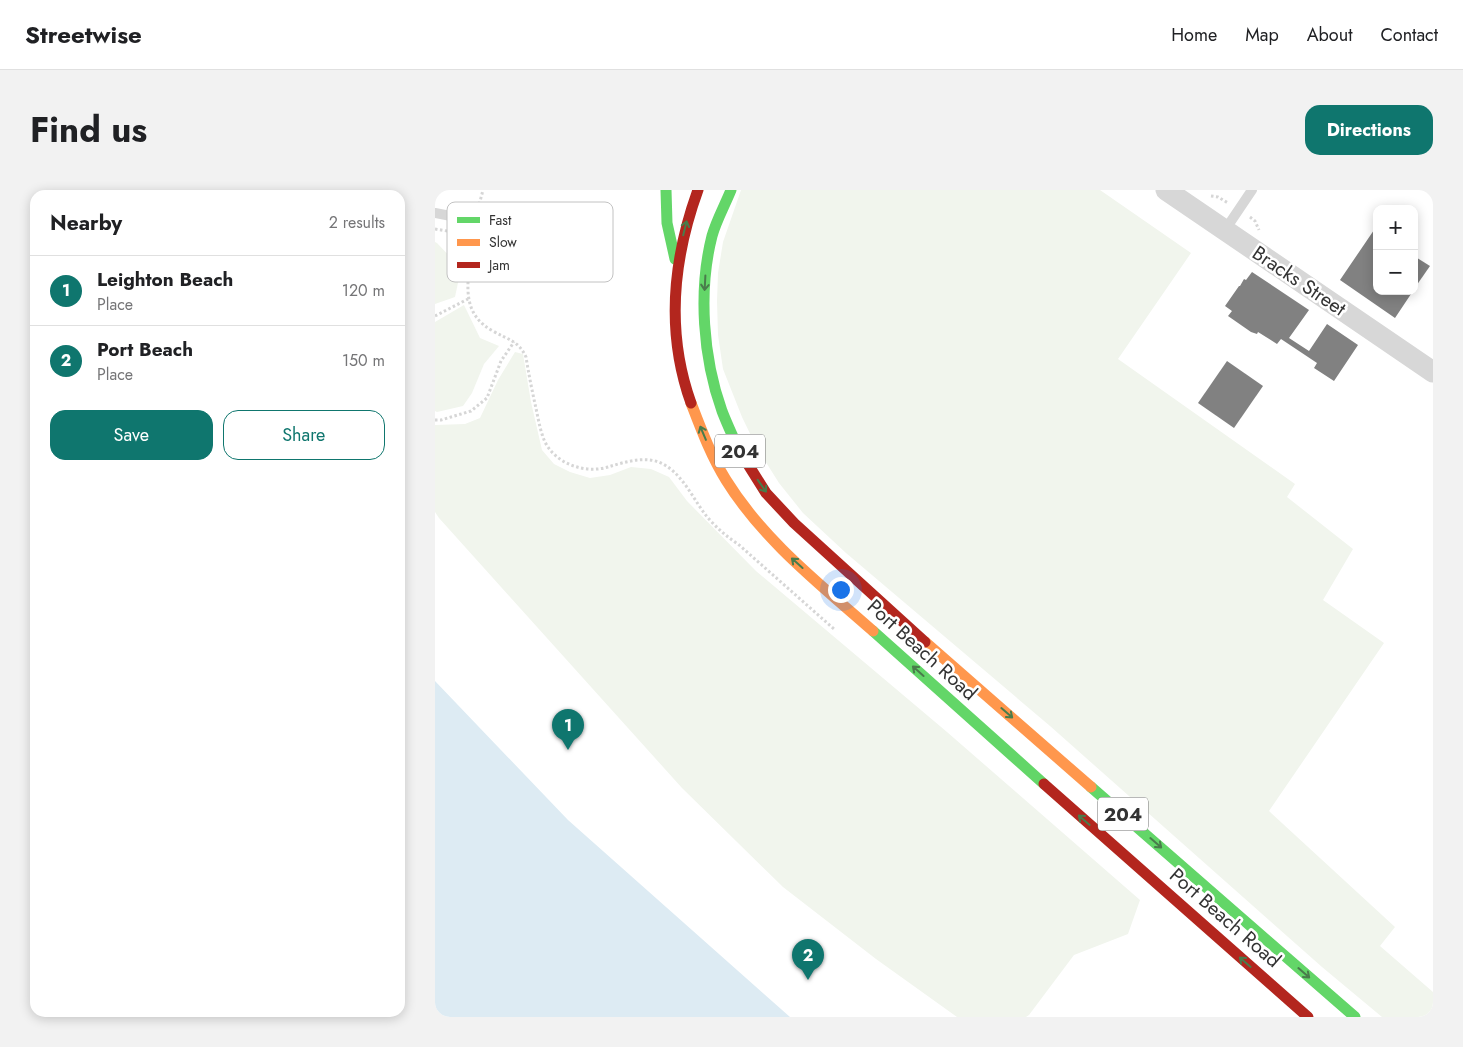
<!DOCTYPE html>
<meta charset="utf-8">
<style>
:root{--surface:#fff;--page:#f2f2f2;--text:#202124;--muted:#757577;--line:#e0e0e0;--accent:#0f766e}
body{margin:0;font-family:Jost,sans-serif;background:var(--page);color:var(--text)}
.controls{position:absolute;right:15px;top:15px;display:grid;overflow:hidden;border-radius:10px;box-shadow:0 2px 12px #0003}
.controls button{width:45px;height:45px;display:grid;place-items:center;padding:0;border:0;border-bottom:1px solid var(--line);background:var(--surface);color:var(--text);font:25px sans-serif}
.you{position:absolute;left:405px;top:399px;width:18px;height:18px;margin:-12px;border:4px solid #fff;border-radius:50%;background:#1a73e8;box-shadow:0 0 0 8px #1a73e833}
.badge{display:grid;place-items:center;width:32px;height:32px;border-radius:50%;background:var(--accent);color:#fff;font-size:16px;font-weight:700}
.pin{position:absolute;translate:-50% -41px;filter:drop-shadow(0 1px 2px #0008)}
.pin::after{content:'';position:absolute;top:26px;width:18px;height:15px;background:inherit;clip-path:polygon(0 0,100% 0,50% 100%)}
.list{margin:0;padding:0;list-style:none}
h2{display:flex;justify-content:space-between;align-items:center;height:65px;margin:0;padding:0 20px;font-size:21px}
h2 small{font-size:16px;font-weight:400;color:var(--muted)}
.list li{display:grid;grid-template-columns:32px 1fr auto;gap:15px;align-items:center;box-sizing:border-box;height:70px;padding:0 20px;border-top:1px solid var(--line)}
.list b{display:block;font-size:19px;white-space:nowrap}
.list p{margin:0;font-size:16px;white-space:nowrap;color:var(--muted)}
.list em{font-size:16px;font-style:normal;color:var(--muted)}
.actions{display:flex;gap:10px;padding:15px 20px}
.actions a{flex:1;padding:11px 0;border:1px solid var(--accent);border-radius:15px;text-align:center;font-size:18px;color:var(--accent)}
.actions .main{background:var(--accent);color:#fff}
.map{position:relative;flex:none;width:998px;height:827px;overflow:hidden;border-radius:15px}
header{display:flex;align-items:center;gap:30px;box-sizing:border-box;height:70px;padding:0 25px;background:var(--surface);border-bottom:1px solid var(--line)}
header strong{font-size:24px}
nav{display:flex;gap:28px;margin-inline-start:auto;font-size:18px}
.intro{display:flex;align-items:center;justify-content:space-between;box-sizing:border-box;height:120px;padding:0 30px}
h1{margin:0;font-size:35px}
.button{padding:12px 22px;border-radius:15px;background:var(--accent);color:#fff;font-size:18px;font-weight:700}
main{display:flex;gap:30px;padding:0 30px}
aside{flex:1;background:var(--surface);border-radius:15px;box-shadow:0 2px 12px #0003}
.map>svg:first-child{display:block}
.green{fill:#f1f5ed}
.water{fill:#ddebf3}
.building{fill:#818181}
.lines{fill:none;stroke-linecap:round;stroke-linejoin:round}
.path{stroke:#d6d6d6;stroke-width:3;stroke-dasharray:2.5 2.5;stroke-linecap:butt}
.lane{stroke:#d7d7d7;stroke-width:10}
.street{stroke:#d7d7d7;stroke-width:21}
.fast{stroke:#63d668;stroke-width:11}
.slow{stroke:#ff974d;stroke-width:11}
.jam{stroke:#b3261e;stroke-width:11}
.oneway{stroke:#497c4b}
.labels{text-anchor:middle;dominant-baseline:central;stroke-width:5;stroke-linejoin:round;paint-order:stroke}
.shield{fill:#fff;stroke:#707070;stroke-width:1}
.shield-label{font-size:19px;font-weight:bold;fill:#333}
.street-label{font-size:20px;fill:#333;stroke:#fff}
.key{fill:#fff;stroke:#c2c2c2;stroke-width:1}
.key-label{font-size:14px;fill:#333}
</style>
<header>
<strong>Streetwise</strong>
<nav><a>Home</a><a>Map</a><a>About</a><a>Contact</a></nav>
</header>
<div class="intro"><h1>Find us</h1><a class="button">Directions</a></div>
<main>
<aside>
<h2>Nearby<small>2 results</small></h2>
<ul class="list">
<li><span class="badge">1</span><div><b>Leighton Beach</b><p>Place</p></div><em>120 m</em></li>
<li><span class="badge">2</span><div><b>Port Beach</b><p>Place</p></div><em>150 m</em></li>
</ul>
<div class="actions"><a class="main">Save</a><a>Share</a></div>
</aside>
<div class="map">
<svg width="998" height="827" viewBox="0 0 998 827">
<rect width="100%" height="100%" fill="#fff"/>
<g class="green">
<path d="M306,0h359l91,63 -73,106 177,125 -8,13 66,52 -30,51 61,43 -115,168 126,116 -15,19 53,46v25h-51l-60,-50 -272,-241 -204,-173 -43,-40 -24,-30 -22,-35 -15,-31 -19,-48 -5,-34 -1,-34 1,-28 5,-31z"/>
<path d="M0,52l2,1 20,21 2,14 -4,19 -20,7z"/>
<path d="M29,115l16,33 19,8 -15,18 -12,29 -9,13 -26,6 -2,-1v-89z"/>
<path d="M80,162l8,2 8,48 11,48 12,14 16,8 20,6 20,-3 21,-8 20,2 18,8 18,24 69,70 191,161 193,168 -12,34 -54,21 -45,60 -3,2h-69l-81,-58 -93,-72 -101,-99 -243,-270 -4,-6v-87l30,-1 15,-6 18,-38z"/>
</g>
<path class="water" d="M0,491l133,139 222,197h-355z"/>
<g class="building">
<path d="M939,40l3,2v59h36l-18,27 -55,-38z"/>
<path d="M979,66l16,10 -16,23z"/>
<path d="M817,82l57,38 -20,28 20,13 18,-27 31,21 -24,36 -20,-13 3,-5 -36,-24 -4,5 -19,-12 -1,2 -6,-2 -23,-16 4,-5 -7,-5 14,-20h1l4,-7 2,1z"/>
<path d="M792,171l36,25 -29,42 -36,-25z"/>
</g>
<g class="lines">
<g class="path">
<path d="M776,6l7,1 10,6"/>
<path d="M43,19l5,-19"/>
<path d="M815,27l5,4 4,9"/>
<path d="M0,39l18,3"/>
<path d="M38,42c-1,10 -2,21 -3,31 -4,28 -5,53 23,68 15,9 25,9 33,26 3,19 7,38 11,56 2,10 4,20 8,29 11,22 40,32 63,25 17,-5 38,-12 55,-3 22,12 31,38 46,55 9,10 18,18 29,25l96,85"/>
<path d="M69,49l107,21"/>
<path d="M0,126l33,-17"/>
<path d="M0,230h6l30,-9 16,-13 14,-37 13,-19"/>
</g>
<g class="lane">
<path d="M0,23l46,9 23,3"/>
<path d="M790,40l27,-40"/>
</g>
<path class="street" d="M731,0l267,182"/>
<g class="fast">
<path d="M231,0l1,33 8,36"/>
<path d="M296,0c-6,15 -15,31 -19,46 -14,55 -9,122 10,175 5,13 11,26 17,39"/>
<path d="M438,441l171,153"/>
<path d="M656,597l264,230"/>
</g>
<g class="slow">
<path d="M256,213c10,26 20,53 35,77 37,60 95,105 147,151"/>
<path d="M490,452l166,145"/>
</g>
<g class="jam">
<path d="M256,213c-25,-70 -18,-144 7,-213"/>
<path d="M304,260l27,43 28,30 131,119"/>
<path d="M609,594l264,233"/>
</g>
</g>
<defs><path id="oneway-shaft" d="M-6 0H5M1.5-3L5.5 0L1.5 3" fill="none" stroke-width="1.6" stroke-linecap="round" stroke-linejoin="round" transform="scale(1.25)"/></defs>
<g class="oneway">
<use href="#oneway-shaft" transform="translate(250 38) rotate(-76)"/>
<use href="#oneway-shaft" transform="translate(270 93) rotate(93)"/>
<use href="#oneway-shaft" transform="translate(268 243) rotate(-113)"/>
<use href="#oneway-shaft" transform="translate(327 296) rotate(55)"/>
<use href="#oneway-shaft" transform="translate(362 373) rotate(-138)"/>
<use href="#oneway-shaft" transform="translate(483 481) rotate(-138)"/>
<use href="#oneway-shaft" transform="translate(572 523) rotate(41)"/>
<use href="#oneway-shaft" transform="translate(649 630) rotate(-139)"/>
<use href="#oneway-shaft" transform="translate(721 653) rotate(41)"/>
<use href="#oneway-shaft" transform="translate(810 772) rotate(-139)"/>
<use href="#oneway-shaft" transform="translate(869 783) rotate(41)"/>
</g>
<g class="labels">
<g class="shield">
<rect x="280" y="244.5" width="50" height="33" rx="4"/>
<rect x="663" y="607.5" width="50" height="33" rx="4"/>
</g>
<g class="shield-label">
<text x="305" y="261">204</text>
<text x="688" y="624">204</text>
</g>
<g class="street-label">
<text transform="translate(864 91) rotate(34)">Bracks Street</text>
<text transform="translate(487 460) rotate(42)">Port Beach Road</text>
<text transform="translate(790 728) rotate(41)">Port Beach Road</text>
</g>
</g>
<rect x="12" y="12" width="166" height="80" rx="8" class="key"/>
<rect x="22" y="27" width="23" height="6" fill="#63d668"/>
<rect x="22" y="49" width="23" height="7" fill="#ff974d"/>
<rect x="22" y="72" width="23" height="6" fill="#b3261e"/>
<g class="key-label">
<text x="54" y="35">Fast</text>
<text x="54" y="57">Slow</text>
<text x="54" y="80">Jam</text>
</g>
</svg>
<div class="controls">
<button>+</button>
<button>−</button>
</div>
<div class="you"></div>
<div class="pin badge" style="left:133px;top:560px">1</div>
<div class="pin badge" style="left:373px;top:790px">2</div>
</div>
</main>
